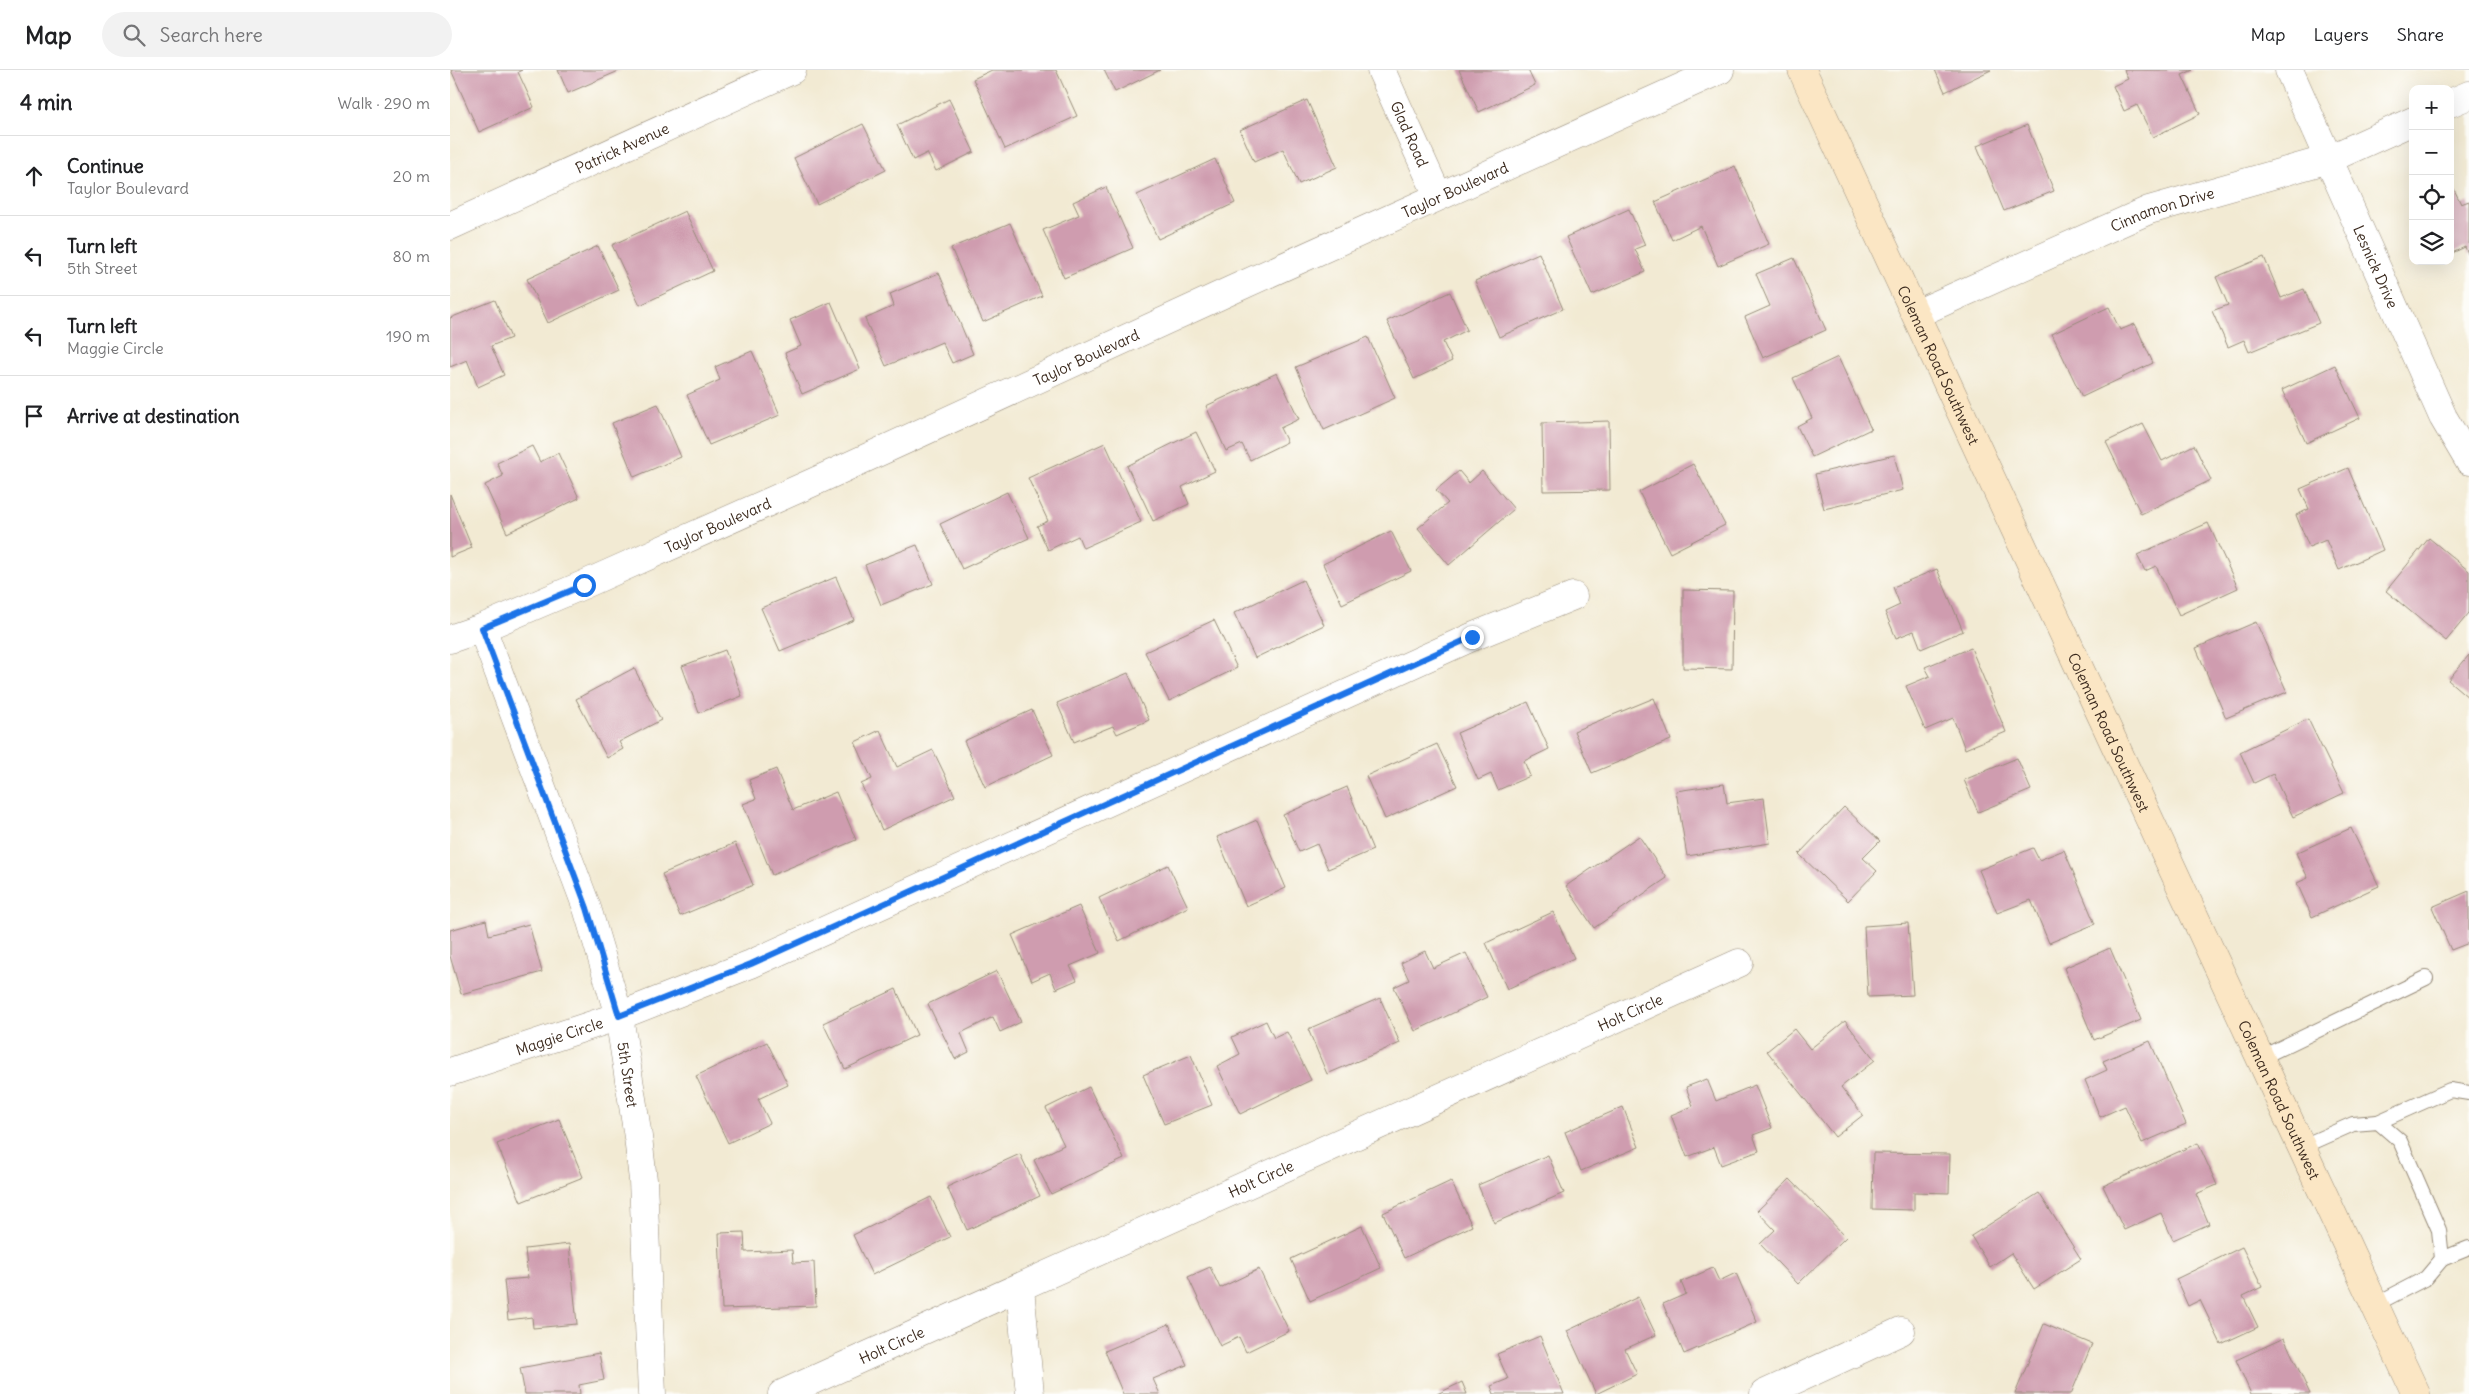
<!DOCTYPE html>
<meta charset="utf-8">
<style>
:root{--surface:#fff;--page:#f2f2f2;--text:#202124;--muted:#757577;--line:#e0e0e0}
body{margin:0;font-family:Delius,sans-serif;background:var(--page);color:var(--text)}
.controls{position:absolute;right:15px;top:15px;display:grid;overflow:hidden;border-radius:10px;box-shadow:0 5px 20px #0002}
.controls button{width:45px;height:45px;display:grid;place-items:center;padding:0;border:0;border-bottom:1px solid var(--line);background:var(--surface);color:var(--text);font:25px sans-serif}
.stop{position:absolute;width:15px;height:15px;margin:-11px;border:4px solid #1a73e8;border-radius:50%;background:#fff}
.stop.end{background:#1a73e8;border-color:#fff;box-shadow:0 1px 5px #0008}
.list{margin:0;padding:0;list-style:none}
h2{display:flex;justify-content:space-between;align-items:center;height:65px;margin:0;padding:0 20px;font-size:21px}
h2 small{font-size:16px;font-weight:400;color:var(--muted)}
.list li{display:grid;grid-template-columns:32px 1fr auto;gap:15px;align-items:center;box-sizing:border-box;height:80px;padding:0 20px;border-top:1px solid var(--line)}
.list b{display:block;font-size:19px;white-space:nowrap}
.list p{margin:0;font-size:16px;white-space:nowrap;color:var(--muted)}
.list em{font-size:16px;font-style:normal;color:var(--muted)}
.icon{flex:none;width:28px;height:28px;fill:none;stroke:currentColor;stroke-width:2;stroke-linecap:round;stroke-linejoin:round}
.map{position:relative;flex:none;width:2019px;height:1324px;overflow:hidden}
header{display:flex;align-items:center;gap:30px;box-sizing:border-box;height:70px;padding:0 25px;background:var(--surface);border-bottom:1px solid var(--line)}
header strong{font-size:24px}
nav{display:flex;gap:28px;margin-inline-start:auto;font-size:18px}
.search{width:350px;height:45px;background:var(--page);display:flex;align-items:center;gap:12px;box-sizing:border-box;padding:0 18px;border-radius:28px;color:var(--muted);font-size:19px}
main{display:flex}
aside{flex:1;background:var(--surface)}
.map>svg:first-child{display:block}
.building{fill:#cf9caf}
.lines{fill:none;stroke-linecap:round;stroke-linejoin:round}
.lane-casing{stroke:#968a78;stroke-width:16}
.street-casing{stroke:#968a78;stroke-width:29}
.secondary-casing{stroke:#968a78;stroke-width:29}
.lane{stroke:#fff;stroke-width:14}
.street{stroke:#fff;stroke-width:28}
.secondary{stroke:#fbe6c4;stroke-width:28}
.route{stroke:#1a73e8;stroke-width:6}
.labels{text-anchor:middle;dominant-baseline:central;stroke-width:5;stroke-linejoin:round;paint-order:stroke}
.street-label{font-size:15px;fill:#3b2a1e;stroke:#fdfcf7}
</style>
<header>
<strong>Map</strong>
<div class="search"><svg class="icon" aria-label="search" viewBox="0 0 24 24"><circle cx="10" cy="10" r="6"/><path d="M15 15l6 6"/></svg>Search here</div>
<nav><a>Map</a><a>Layers</a><a>Share</a></nav>
</header>
<main>
<aside>
<h2>4 min<small>Walk · 290 m</small></h2>
<ul class="list">
<li><svg class="icon" aria-label="ahead" viewBox="0 0 24 24"><path d="M12 20V5M6 11l6-6 6 6"/></svg><div><b>Continue</b><p>Taylor Boulevard</p></div><em>20 m</em></li>
<li><svg class="icon" aria-label="left" viewBox="0 0 24 24"><path d="M17 20v-9H6M10 6l-5 5 5 5"/></svg><div><b>Turn left</b><p>5th Street</p></div><em>80 m</em></li>
<li><svg class="icon" aria-label="left" viewBox="0 0 24 24"><path d="M17 20v-9H6M10 6l-5 5 5 5"/></svg><div><b>Turn left</b><p>Maggie Circle</p></div><em>190 m</em></li>
<li><svg class="icon" aria-label="arrive" viewBox="0 0 24 24"><path d="M6 21V4h12l-3 4 3 4H6"/></svg><div><b>Arrive at destination</b></div></li>
</ul>
</aside>
<div class="map">
<svg width="2019" height="1324" viewBox="0 0 2019 1324">
<rect width="100%" height="100%" fill="#fdfcf7"/>
<filter id="ink" filterUnits="userSpaceOnUse"><feTurbulence type="fractalNoise" baseFrequency=".02" numOctaves="2"/><feDisplacementMap in="SourceGraphic" scale="10" xChannelSelector="R" yChannelSelector="G"/><feConvolveMatrix kernelMatrix="1 2 1 2 8 2 1 2 1" color-interpolation-filters="sRGB"/></filter>
<filter id="wash" filterUnits="userSpaceOnUse"><feTurbulence type="fractalNoise" baseFrequency=".0096" numOctaves="4" result="noise"/><feDisplacementMap in="SourceGraphic" scale="20" xChannelSelector="R" yChannelSelector="G"/><feGaussianBlur stdDeviation="1.12" result="paint"/><feColorMatrix in="noise" values="0 0 0 0 0 0 0 0 0 0 0 0 0 0 0 0 0 1.4 0 .05"/><feComposite in="paint" operator="in"/></filter>
<g filter="url(#wash)">
<rect width="100%" height="100%" fill="#f2ead3"/>
<g id="blocks">
<g class="building">
<path d="M1,0h71l-4,2 16,35 -55,25z"/>
<path d="M108,0h63l-53,23z"/>
<path d="M542,0h64l21,46 -72,33 -32,-70z"/>
<path d="M654,0h56l-45,22z"/>
<path d="M1009,0h69l7,15 -56,27z"/>
<path d="M1485,0h56l-46,22z"/>
<path d="M1674,0h69l-11,5 18,39 -47,23 -16,-32 -13,6 -11,-25 15,-7z"/>
<path d="M499,29l25,53 -38,19 -9,-18 -14,7 -16,-35z"/>
<path d="M857,30l30,67 -38,17 -16,-35 -29,13 -14,-32z"/>
<path d="M413,54l23,46 -69,34 -23,-46z"/>
<path d="M1577,55l27,66 -50,20 -27,-65z"/>
<path d="M765,89l20,44 -77,36 -21,-44z"/>
<path d="M1285,96l34,78 -51,22 -17,-40 -29,14 -17,-38z"/>
<path d="M2000,111l11,23 8,-3v55l-4,-9 -15,7z"/>
<path d="M656,117l27,61 -69,30 -21,-48 36,-15 -6,-13z"/>
<path d="M1179,139l16,36 -10,4 10,23 -53,23 -26,-58z"/>
<path d="M235,141l28,60 -73,34 -28,-60z"/>
<path d="M560,153l32,73 -59,26 -32,-74z"/>
<path d="M148,176l21,44 -71,33 -21,-44z"/>
<path d="M1089,183l24,56 -64,28 -24,-56z"/>
<path d="M1814,187l17,41 23,-9 15,34 -70,29 -5,-12 -16,7 -16,-36 16,-6 -12,-28z"/>
<path d="M1344,188l32,72 -63,28 -18,-41 25,-11 -14,-32z"/>
<path d="M489,203l34,81 -21,9 -10,-21 -56,24 -21,-47 29,-13 -4,-12z"/>
<path d="M1000,222l17,38 -24,12 9,19 -38,18 -27,-58z"/>
<path d="M45,230l16,38 -20,8 13,29 -26,12 -11,-27 -17,7v-49z"/>
<path d="M381,232l29,67 -58,25 -17,-41 16,-7 -11,-26z"/>
<path d="M1659,237l11,23 15,-6 18,39 -71,34 -30,-63z"/>
<path d="M918,267l27,61 -71,32 -28,-63z"/>
<path d="M302,281l28,64 -71,30 -22,-50 33,-15 -5,-13z"/>
<path d="M1388,287l33,72 -59,28 -15,-31 15,-8 -19,-40z"/>
<path d="M1885,295l25,53 -54,25 -24,-53z"/>
<path d="M827,303l22,46 -19,9 7,14 -37,18 -8,-16 -16,7 -20,-45z"/>
<path d="M208,334l23,53 -47,20 -22,-54z"/>
<path d="M1159,351l1,69 -67,1 -1,-68z"/>
<path d="M1693,354l19,37 32,-16 17,35 -70,34 -35,-72z"/>
<path d="M746,362l19,39 -33,16 7,17 -36,17 -26,-55z"/>
<path d="M655,373l36,79 -58,26 -5,-12 -30,14 -11,-24 11,-5 -20,-43z"/>
<path d="M82,376l8,16 18,-9 21,45 -72,35 -22,-48 18,-9 -6,-13z"/>
<path d="M1444,385l9,35 -79,19 -9,-35z"/>
<path d="M1243,394l32,61 -55,28 -31,-61z"/>
<path d="M1898,398l35,82 -44,20 -13,-30 -17,7 -13,-32 13,-6 -9,-20z"/>
<path d="M1009,401l10,12 13,-12 32,38 -65,56 -31,-37 30,-25 -12,-13z"/>
<path d="M557,422l22,46 -67,31 -22,-45z"/>
<path d="M0,424l22,54 -22,9z"/>
<path d="M1758,453l30,65 -59,27 -23,-49 -11,5 -8,-16z"/>
<path d="M941,461l20,40 -69,33 -19,-40z"/>
<path d="M1979,468l40,33v42l-23,28 -60,-50z"/>
<path d="M467,475l16,39 -52,21 -16,-40z"/>
<path d="M1487,499l26,62 -42,18 -7,-18 -18,7 -11,-26 15,-7 -7,-18z"/>
<path d="M386,507l18,43 -74,31 -19,-43z"/>
<path d="M853,510l21,45 -69,33 -21,-45z"/>
<path d="M1233,520l50,1 -1,78 -49,-1z"/>
<path d="M764,550l23,48 -68,33 -24,-49z"/>
<path d="M1806,552l31,70 -61,26 -30,-70z"/>
<path d="M1521,578l35,84 -41,17 -12,-31 -28,12 -19,-44 24,-10 -5,-9z"/>
<path d="M275,580l17,46 -43,17 -17,-47z"/>
<path d="M2019,585v43l-21,-18z"/>
<path d="M184,598l27,52 -42,22 4,7 -16,9 -31,-59z"/>
<path d="M678,603l21,47 -32,14 -4,-8 -39,16 -17,-39z"/>
<path d="M1204,628l17,42 -79,33 -18,-42z"/>
<path d="M1078,632l21,47 -25,12 6,15 -32,14 -7,-16 -13,6 -21,-47z"/>
<path d="M582,640l21,45 -68,32 -21,-46z"/>
<path d="M1858,649l36,74 -51,24 -20,-43 -19,9 -14,-31z"/>
<path d="M430,660l17,37 36,-17 22,46 -73,34 -21,-46 11,-5 -17,-37z"/>
<path d="M987,674l20,42 -72,33 -19,-43z"/>
<path d="M1567,688l14,32 -53,22 -14,-32z"/>
<path d="M326,699l17,41 43,-18 20,48 -84,35 -29,-71 13,-5 -7,-19z"/>
<path d="M1274,714l3,19 37,-5 6,45 -83,13 -11,-65z"/>
<path d="M897,717l26,63 -45,19 -11,-25 -18,8 -16,-37z"/>
<path d="M1394,737l36,34 -17,17 14,13 -29,30 -49,-47z"/>
<path d="M807,750l29,68 -40,18 -29,-69z"/>
<path d="M1901,758l28,58 -67,31 -15,-34 11,-5 -12,-25z"/>
<path d="M1189,766l28,42 -73,50 -28,-42z"/>
<path d="M285,773l18,42 -73,31 -18,-42z"/>
<path d="M1583,778l6,12 25,-10 31,74 -46,19 -18,-43 -34,13 -18,-43z"/>
<path d="M718,795l20,42 -69,34 -20,-43z"/>
<path d="M2019,821v52l-18,7 -19,-43z"/>
<path d="M629,836l21,47 -30,13 7,14 -21,9 -6,-16 -18,8 -20,-46z"/>
<path d="M1103,842l21,46 -67,31 -21,-46z"/>
<path d="M36,850l3,15 40,-11 13,48 -81,22 -11,-38v-26z"/>
<path d="M1458,853l5,72 -45,2 -4,-71z"/>
<path d="M1660,878l31,72 -47,20 -30,-72z"/>
<path d="M975,881l8,17 33,-15 21,44 -72,34 -21,-44 15,-7 -8,-17z"/>
<path d="M547,901l24,51 -21,10 -7,-15 -32,16 8,19 -14,7 -27,-55z"/>
<path d="M446,919l21,46 -72,34 -22,-46z"/>
<path d="M930,928l20,45 -73,31 -19,-45z"/>
<path d="M816,951l8,17 13,-6 24,48 -71,34 -23,-48 23,-12 -8,-17z"/>
<path d="M1395,951l30,39 -34,27 22,28 -28,22 -68,-86 27,-22 16,20z"/>
<path d="M1700,971l36,83 -44,19 -17,-37 -25,11 -15,-37 22,-10 -4,-9z"/>
<path d="M317,972l21,43 -30,14 12,24 -42,20 -32,-67z"/>
<path d="M741,985l21,50 -48,19 -21,-49z"/>
<path d="M1257,1009l9,22 39,-16 17,43 -19,7 6,16 -38,14 -7,-18 -27,10 -16,-42 22,-9 -7,-19z"/>
<path d="M639,1017l35,72 -73,35 -17,-34 30,-15 -18,-37z"/>
<path d="M1173,1037l16,40 -58,24 -16,-39z"/>
<path d="M109,1049l24,58 -62,25 -24,-58z"/>
<path d="M1748,1073l19,42 -21,9 13,30 -36,16 -12,-27 -37,17 -21,-44z"/>
<path d="M1423,1083l77,1 -1,39 -35,-1v18l-42,-1z"/>
<path d="M570,1084l20,42 -73,34 -20,-43z"/>
<path d="M1098,1085l16,38 -70,30 -16,-38z"/>
<path d="M1340,1109l56,58 -48,47 -38,-40 15,-14 -18,-19z"/>
<path d="M1001,1111l21,45 -68,32 -21,-45z"/>
<path d="M1589,1123l42,66 -47,30 -23,-36 -21,14 -19,-31z"/>
<path d="M481,1127l19,40 -78,38 -19,-40z"/>
<path d="M912,1156l19,42 -71,33 -19,-42z"/>
<path d="M294,1162l1,20 47,-2 1,13 21,-1 2,44 -94,3 -3,-76z"/>
<path d="M119,1174l8,80 -44,4 -1,-11 -24,3 -4,-40 24,-2 -3,-29z"/>
<path d="M1792,1177l20,40 -19,9 15,31 -37,17 -21,-44 -12,6 -12,-27z"/>
<path d="M760,1197l10,21 39,-19 30,62 -43,21 -7,-15 -19,9 -32,-69z"/>
<path d="M1263,1198l6,13 17,-8 21,49 -73,32 -21,-50 23,-10 -5,-12z"/>
<path d="M1188,1227l18,38 -31,14 12,25 -41,20 -29,-63z"/>
<path d="M719,1254l18,41 -34,14 7,15h-37l-18,-43z"/>
<path d="M1594,1254l48,20 -21,50h-56z"/>
<path d="M1090,1266l24,58h-70l-3,-8 17,-7 -11,-25z"/>
<path d="M1834,1268l26,56h-59l-15,-34z"/>
<path d="M149,1283l5,27 -25,5 1,9h-55l-5,-26z"/>
<path d="M1012,1312l5,12h-30z"/>
</g>
</g>
</g>
<g filter="url(#ink)">
<use href="#blocks" fill-opacity="0" stroke="#968a78" stroke-width="1"/>
<g class="lines">
<defs>
<g id="lane">
<path d="M1810,988l166,-80"/>
<path d="M1928,1052l72,-32 19,3"/>
<path d="M1851,1077l52,-23 25,-2 22,19 39,89 3,29 -16,19 -52,27"/>
<path d="M1992,1189l27,-11"/>
</g>
<g id="street">
<path id="s1" d="M931,0l57,126"/>
<path id="s2" d="M1839,0l154,347 26,44"/>
<path d="M2000,33l19,-8"/>
<path id="s3" d="M0,156l342,-156"/>
<path id="s4" d="M1466,244l233,-104 180,-51 84,-38"/>
<path id="s5" d="M32,558l105,280 32,108 19,121 5,43 9,214"/>
<path id="s6" d="M0,569l32,-11 101,-43 233,-104 418,-192 486,-219"/>
<path id="s7" d="M0,1002l169,-56 132,-52 721,-327 101,-41"/>
<path d="M570,1218l10,106"/>
<path id="s8" d="M332,1324l957,-431"/>
<path d="M1314,1324l137,-63"/>
</g>
<g id="secondary">
<path id="s9" d="M1352,0l614,1324"/>
</g>
</defs>
<use href="#lane" class="lane-casing"/>
<use href="#street" class="street-casing"/>
<use href="#secondary" class="secondary-casing"/>
<use href="#lane" class="lane"/>
<use href="#street" class="street"/>
<use href="#secondary" class="secondary"/>
</g>
</g>
<g class="lines" filter="url(#ink)">
<path class="route" d="M134,515l-102,43 105,280 32,108 132,-52 721,-327"/>
</g>
<g class="labels">
<g class="street-label">
<text stroke="none"><textPath href="#s1" startOffset="70">Glad Road</textPath></text>
<text stroke="none"><textPath href="#s3" startOffset="189">Patrick Avenue</textPath></text>
<text stroke="none"><textPath href="#s6" startOffset="1101">Taylor Boulevard</textPath></text>
<text stroke="none"><textPath href="#s4" startOffset="268">Cinnamon Drive</textPath></text>
<text stroke="none"><textPath href="#s2" startOffset="215">Lesnick Drive</textPath></text>
<text stroke="none"><textPath href="#s6" startOffset="696">Taylor Boulevard</textPath></text>
<text stroke="none"><textPath href="#s9" startOffset="325">Coleman Road Southwest</textPath></text>
<text stroke="none"><textPath href="#s6" startOffset="291">Taylor Boulevard</textPath></text>
<text stroke="none"><textPath href="#s9" startOffset="730">Coleman Road Southwest</textPath></text>
<text stroke="none"><textPath href="#s8" startOffset="930">Holt Circle</textPath></text>
<text stroke="none"><textPath href="#s7" startOffset="115">Maggie Circle</textPath></text>
<text stroke="none"><textPath href="#s5" startOffset="471">5th Street</textPath></text>
<text stroke="none"><textPath href="#s9" startOffset="1135">Coleman Road Southwest</textPath></text>
<text stroke="none"><textPath href="#s8" startOffset="525">Holt Circle</textPath></text>
<text stroke="none"><textPath href="#s8" startOffset="120">Holt Circle</textPath></text>
</g>
</g>
</svg>
<div class="controls">
<button>+</button>
<button>−</button>
<button><svg class="icon" aria-label="locate" viewBox="0 0 24 24"><circle cx="12" cy="12" r="6"/><path d="M12 2v4M12 18v4M2 12h4M18 12h4"/></svg></button>
<button><svg class="icon" aria-label="layers" viewBox="0 0 24 24"><path d="M12 4l9 5-9 5-9-5zM3 14l9 5 9-5"/></svg></button>
</div>
<div class="stop" style="left:134px;top:515px"></div>
<div class="stop end" style="left:1022px;top:567px"></div>
</div>
</main>
